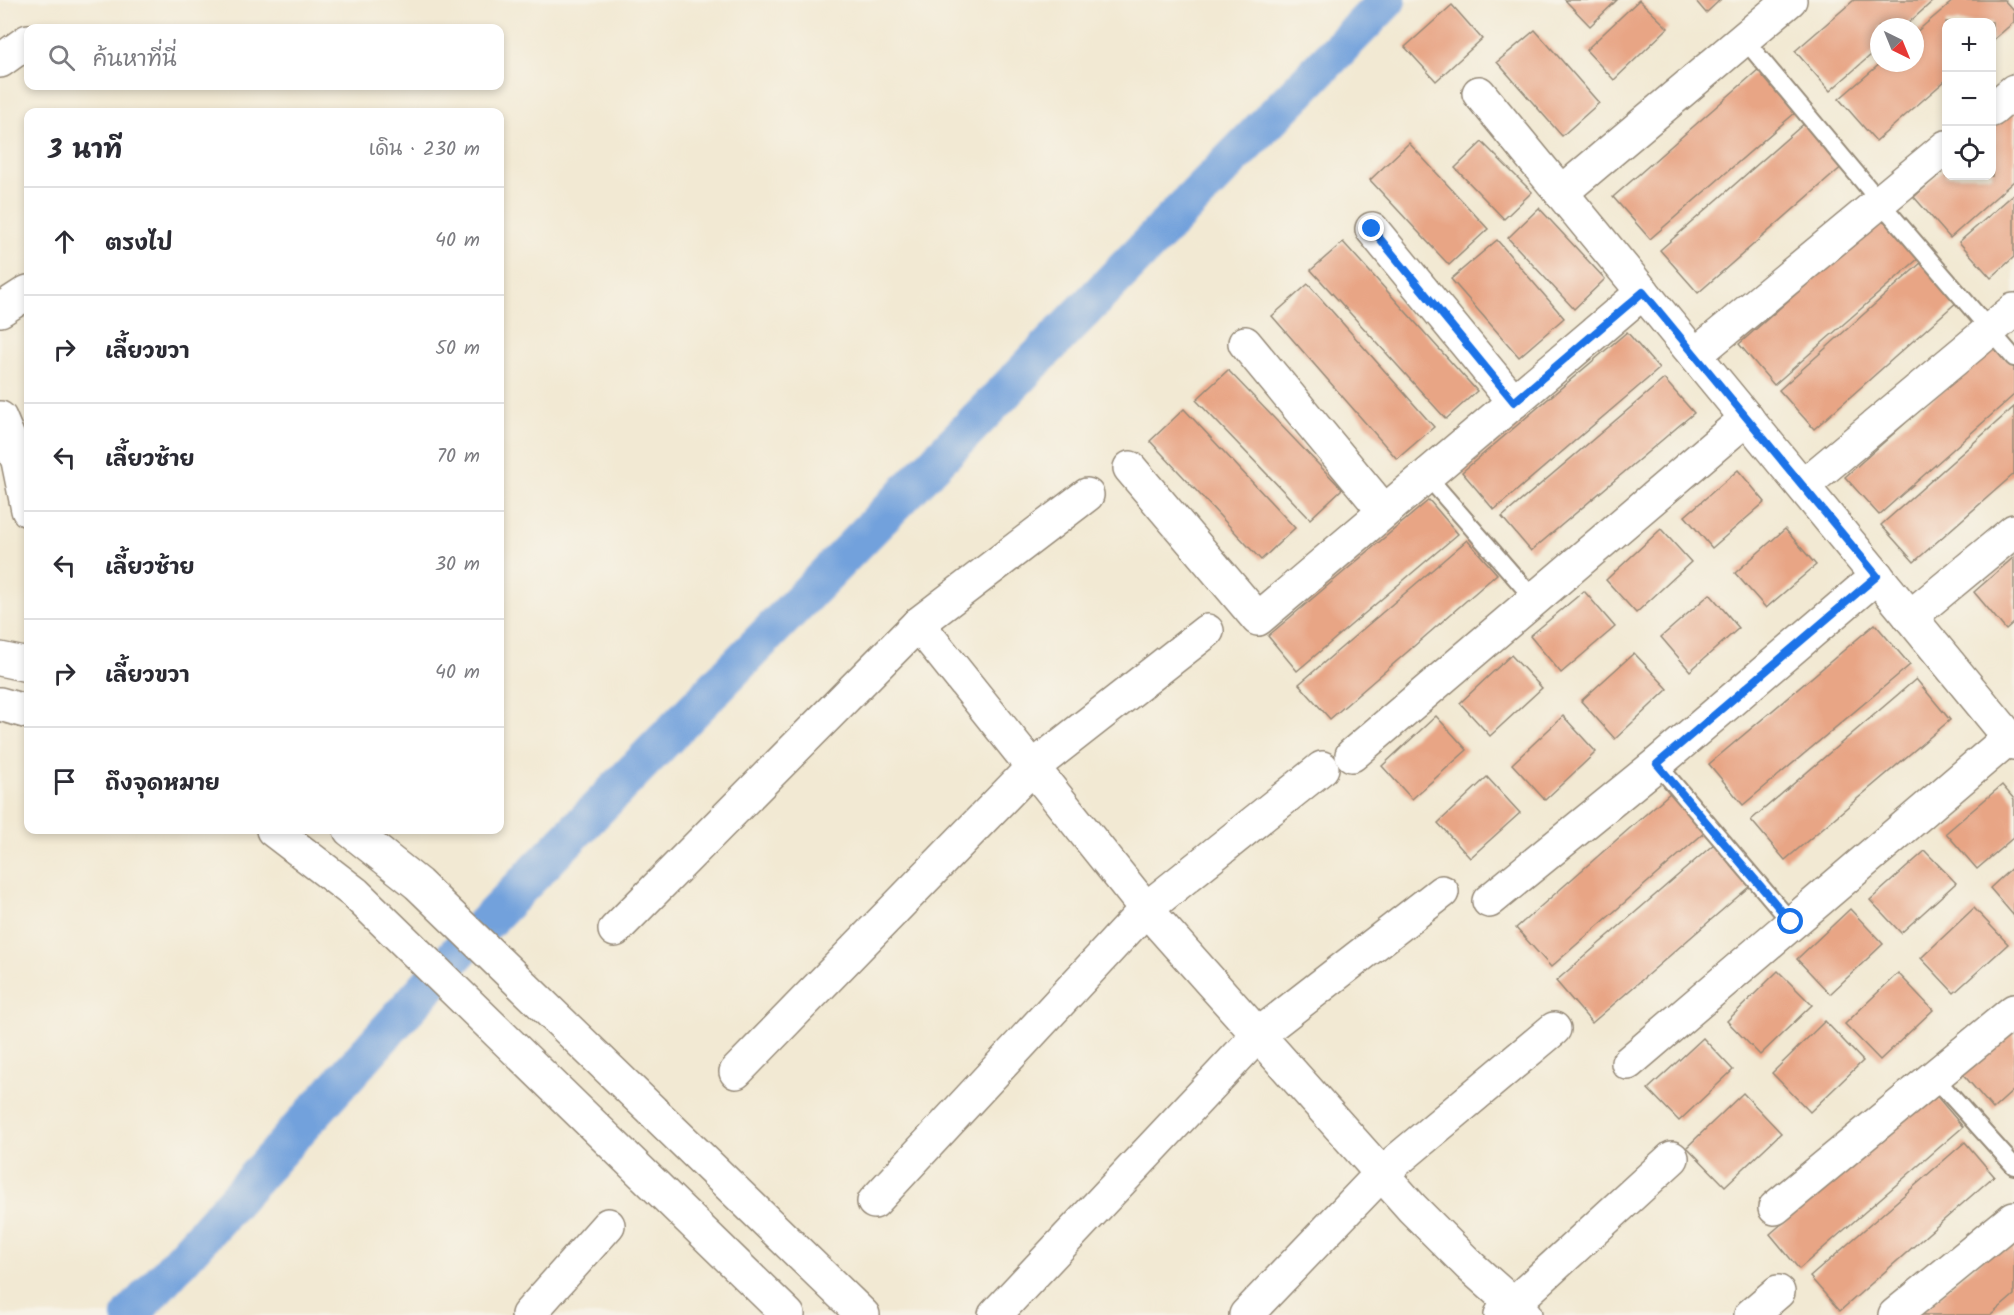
<!DOCTYPE html>
<html lang="th">
<meta charset="utf-8">
<style>
:root{--surface:#fff;--page:#f2f2f3;--text:#2b2b33;--muted:#7c7c81;--line:#e1e1e2}
body{margin:0;font-family:Kalam,"Playpen Sans Thai",sans-serif;background:var(--page);color:var(--text)}
.controls{position:absolute;right:18px;top:18px;display:grid;overflow:hidden;border-radius:12px;box-shadow:0 3px 9px #0003}
.controls button{width:54px;height:54px;display:grid;place-items:center;padding:0;border:0;border-bottom:2px solid var(--line);background:var(--surface);color:var(--text);font:30px sans-serif}
.compass{position:absolute;left:1870px;top:18px;width:54px;height:54px;border-radius:50%;background:var(--surface);box-shadow:0 3px 9px #0003;rotate:137deg}
.stop{position:absolute;width:18px;height:18px;margin:-14px;border:4px solid #1a73e8;border-radius:50%;background:#fff}
.stop.end{background:#1a73e8;border-color:#fff;box-shadow:0 2px 6px #0008}
.list{margin:0;padding:0;list-style:none}
h2{display:flex;justify-content:space-between;align-items:center;height:78px;margin:0;padding:0 24px;font-size:26px}
h2 small{font-size:20px;font-weight:400;color:var(--muted)}
.list li{display:grid;grid-template-columns:39px 1fr auto;gap:18px;align-items:center;box-sizing:border-box;height:108px;padding:0 24px;border-top:2px solid var(--line)}
.list b{display:block;font-size:22px;white-space:nowrap}
.list em{font-size:20px;font-style:normal;color:var(--muted)}
.icon{flex:none;width:33px;height:33px;fill:none;stroke:currentColor;stroke-width:2;stroke-linecap:round;stroke-linejoin:round}
.map{position:relative;flex:none;width:2014px;height:1315px;overflow:hidden}
.search{position:absolute;background:var(--surface);box-shadow:0 3px 9px #0003;left:24px;top:24px;width:480px;height:66px;display:flex;align-items:center;gap:15px;box-sizing:border-box;padding:0 21px;border-radius:12px;color:var(--muted);font-size:22px}
.panel{position:absolute;background:var(--surface);box-shadow:0 3px 9px #0003;left:24px;top:108px;width:480px;height:726px;border-radius:12px}
.map>svg:first-child{display:block}
.lines{fill:none;stroke-linecap:round;stroke-linejoin:round}
.canal{stroke:#72a1dc;stroke-width:38}
.building{fill:#e8a585}
.lane-casing{stroke:#968a78;stroke-width:20}
.street-casing{stroke:#968a78;stroke-width:36}
.lane{stroke:#fff;stroke-width:16}
.street{stroke:#fff;stroke-width:33}
.route{stroke:#1a73e8;stroke-width:8}
</style>
<div class="map">
<svg width="2014" height="1315" viewBox="0 0 2014 1315">
<rect width="100%" height="100%" fill="#f7f3e8"/>
<filter id="ink" filterUnits="userSpaceOnUse"><feTurbulence type="fractalNoise" baseFrequency=".0167" numOctaves="2"/><feDisplacementMap in="SourceGraphic" scale="12" xChannelSelector="R" yChannelSelector="G"/><feConvolveMatrix kernelMatrix="1 2 1 2 8 2 1 2 1" color-interpolation-filters="sRGB"/></filter>
<filter id="wash" filterUnits="userSpaceOnUse"><feTurbulence type="fractalNoise" baseFrequency=".008" numOctaves="4" result="noise"/><feDisplacementMap in="SourceGraphic" scale="24" xChannelSelector="R" yChannelSelector="G"/><feGaussianBlur stdDeviation="1.35" result="paint"/><feColorMatrix in="noise" values="0 0 0 0 0 0 0 0 0 0 0 0 0 0 0 0 0 1.4 0 .05"/><feComposite in="paint" operator="in"/></filter>
<g filter="url(#wash)">
<rect width="100%" height="100%" fill="#f2e9d3"/>
<g class="lines">
<path class="canal" d="M131,1315l339,-376 917,-939"/>
</g>
<g id="blocks">
<g class="building">
<path d="M1565,0h52l-27,26z"/>
<path d="M1639,0l29,28 -54,52 -28,-30z"/>
<path d="M1695,0h25l-14,13z"/>
<path d="M1854,0h80l-30,27h-25v21l-49,43 -35,-40z"/>
<path d="M1954,0h50l10,11v11l-22,19v-19h-46v58l-70,61 -37,-42 42,-36h34v-30z"/>
<path d="M1452,5l30,34 -46,42 -31,-34z"/>
<path d="M1535,30l64,73 -37,33 -65,-74z"/>
<path d="M1759,69l37,43 -146,127 -37,-42z"/>
<path d="M2014,108v73l-64,57 -36,-41 32,-29v8h46v-48z"/>
<path d="M1807,121l38,43 -147,129 -38,-43z"/>
<path d="M1482,142l50,50 -28,27 -49,-51z"/>
<path d="M1409,143l79,86 -39,36 -79,-85z"/>
<path d="M2014,194v63l-23,21 -32,-36z"/>
<path d="M1539,208l66,71 -31,30 -66,-71z"/>
<path d="M1883,217l36,41 -145,127 -35,-41z"/>
<path d="M1497,240l67,78 -45,39 -68,-78z"/>
<path d="M1343,242l134,149 -31,28 -135,-149z"/>
<path d="M1922,262l36,39 -144,128 -35,-39z"/>
<path d="M1308,284l126,143 -37,32 -125,-143z"/>
<path d="M1627,332l32,37 -165,141 -32,-38z"/>
<path d="M1995,343l19,22v30l-135,120 -34,-38z"/>
<path d="M1228,370l114,119 -32,30 -114,-119z"/>
<path d="M1664,379l30,34 -163,138 -29,-34z"/>
<path d="M2014,407v67l-100,88 -33,-37z"/>
<path d="M1184,409l111,119 -34,32 -111,-119z"/>
<path d="M1738,470l27,32 -53,46 -27,-32z"/>
<path d="M1429,500l29,34 -161,137 -29,-35z"/>
<path d="M1661,529l30,33 -55,51 -30,-33z"/>
<path d="M1785,529l31,36 -50,43 -31,-35z"/>
<path d="M1467,540l30,34 -167,145 -31,-35z"/>
<path d="M2014,557v66l-8,7 -32,-38z"/>
<path d="M1584,591l31,36 -54,46 -31,-37z"/>
<path d="M1710,594l29,34 -49,43 -29,-34z"/>
<path d="M1875,624l35,41 -167,140 -34,-41z"/>
<path d="M1634,653l34,36 -53,50 -34,-38z"/>
<path d="M1511,655l31,33 -52,48 -30,-33z"/>
<path d="M1916,679l34,41 -165,140 -34,-40z"/>
<path d="M1436,716l31,34 -55,49 -30,-33z"/>
<path d="M1563,716l33,36 -51,48 -33,-36z"/>
<path d="M1487,777l33,36 -50,45 -32,-35z"/>
<path d="M2002,785l12,14v38l-37,32 -31,-36z"/>
<path d="M1670,793l35,39 -154,135 -35,-39z"/>
<path d="M1714,844l36,42 -158,137 -36,-42z"/>
<path d="M1925,851l31,32 -55,50 -31,-33z"/>
<path d="M2014,866v50l-24,-28z"/>
<path d="M1974,908l34,36 -54,49 -33,-35z"/>
<path d="M1850,909l33,35 -53,50 -33,-35z"/>
<path d="M1778,971l34,34 -52,50 -33,-34z"/>
<path d="M1898,973l35,37 -53,50 -35,-36z"/>
<path d="M1825,1021l38,40 -53,51 -38,-39z"/>
<path d="M2014,1026v64l-21,19 -32,-37z"/>
<path d="M1703,1038l30,32 -54,51 -31,-32z"/>
<path d="M1743,1093l38,40 -56,53 -38,-39z"/>
<path d="M1934,1093l29,34 -164,142 -29,-35z"/>
<path d="M1965,1142l29,34 -154,135 -30,-34z"/>
<path d="M2014,1232v63l-23,20h-74z"/>
</g>
</g>
</g>
<g filter="url(#ink)">
<use href="#blocks" fill-opacity="0" stroke="#968a78" stroke-width="1.5"/>
<g class="lines">
<defs>
<g id="lane">
<path d="M1744,39l136,163 134,156"/>
<path d="M1427,476l107,123"/>
<path d="M1657,764l134,158"/>
<path d="M1935,1078l79,88"/>
</g>
<g id="street">
<path d="M0,61l28,-20"/>
<path d="M1479,93l535,650"/>
<path d="M1992,110l22,-19"/>
<path d="M1561,193l229,-193"/>
<path d="M1372,229l142,173"/>
<path d="M0,310l28,-18"/>
<path d="M1245,343l139,168"/>
<path d="M1695,355l251,-208"/>
<path d="M0,418l18,43 10,49"/>
<path d="M1130,468l128,151 385,-327"/>
<path d="M1803,486l211,-176"/>
<path d="M1910,617l104,-86"/>
<path d="M918,624l228,285 266,299 58,58 55,49"/>
<path d="M0,659l28,6"/>
<path d="M0,704l28,8"/>
<path d="M1352,755l395,-337"/>
<path d="M273,830l82,63 433,422"/>
<path d="M350,830l68,54 445,431"/>
<path d="M1489,901l168,-137 220,-188"/>
<path d="M615,930l303,-306 169,-129"/>
<path d="M1628,1063l382,-326"/>
<path d="M736,1072l296,-304 175,-137"/>
<path d="M874,1202l272,-293 176,-141"/>
<path d="M1775,1208l239,-197"/>
<path d="M528,1315l80,-90"/>
<path d="M995,1315l263,-280 184,-143"/>
<path d="M1246,1315l136,-142 172,-144"/>
<path d="M1501,1315l171,-157"/>
<path d="M1751,1315l27,-23"/>
<path d="M1895,1315l119,-97"/>
</g>
</defs>
<use href="#lane" class="lane-casing"/>
<use href="#street" class="street-casing"/>
<use href="#lane" class="lane"/>
<use href="#street" class="street"/>
</g>
</g>
<g class="lines" filter="url(#ink)">
<path class="route" d="M1372,229l142,173 129,-110 234,284 -220,188 134,158"/>
</g>
</svg>
<div class="controls">
<button>+</button>
<button>−</button>
<button><svg class="icon" aria-label="locate" viewBox="0 0 24 24"><circle cx="12" cy="12" r="6"/><path d="M12 2v4M12 18v4M2 12h4M18 12h4"/></svg></button>
</div>
<svg class="compass" viewBox="-18 -18 36 36"><path d="M0-13l5 13h-10z" fill="#e53935"/><path d="M0 13l5-13h-10z" fill="#7c7c81"/></svg>
<div class="stop" style="left:1791px;top:922px"></div>
<div class="stop end" style="left:1372px;top:229px"></div>
<div class="search"><svg class="icon" aria-label="search" viewBox="0 0 24 24"><circle cx="10" cy="10" r="6"/><path d="M15 15l6 6"/></svg>ค้นหาที่นี่</div>
<section class="panel">
<h2>3 นาที<small>เดิน · 230 m</small></h2>
<ul class="list">
<li><svg class="icon" aria-label="ahead" viewBox="0 0 24 24"><path d="M12 20V5M6 11l6-6 6 6"/></svg><div><b>ตรงไป</b></div><em>40 m</em></li>
<li><svg class="icon" aria-label="right" viewBox="0 0 24 24"><path d="M7 20v-9h11M14 6l5 5-5 5"/></svg><div><b>เลี้ยวขวา</b></div><em>50 m</em></li>
<li><svg class="icon" aria-label="left" viewBox="0 0 24 24"><path d="M17 20v-9H6M10 6l-5 5 5 5"/></svg><div><b>เลี้ยวซ้าย</b></div><em>70 m</em></li>
<li><svg class="icon" aria-label="left" viewBox="0 0 24 24"><path d="M17 20v-9H6M10 6l-5 5 5 5"/></svg><div><b>เลี้ยวซ้าย</b></div><em>30 m</em></li>
<li><svg class="icon" aria-label="right" viewBox="0 0 24 24"><path d="M7 20v-9h11M14 6l5 5-5 5"/></svg><div><b>เลี้ยวขวา</b></div><em>40 m</em></li>
<li><svg class="icon" aria-label="arrive" viewBox="0 0 24 24"><path d="M6 21V4h12l-3 4 3 4H6"/></svg><div><b>ถึงจุดหมาย</b></div></li>
</ul>
</section>
</div>
